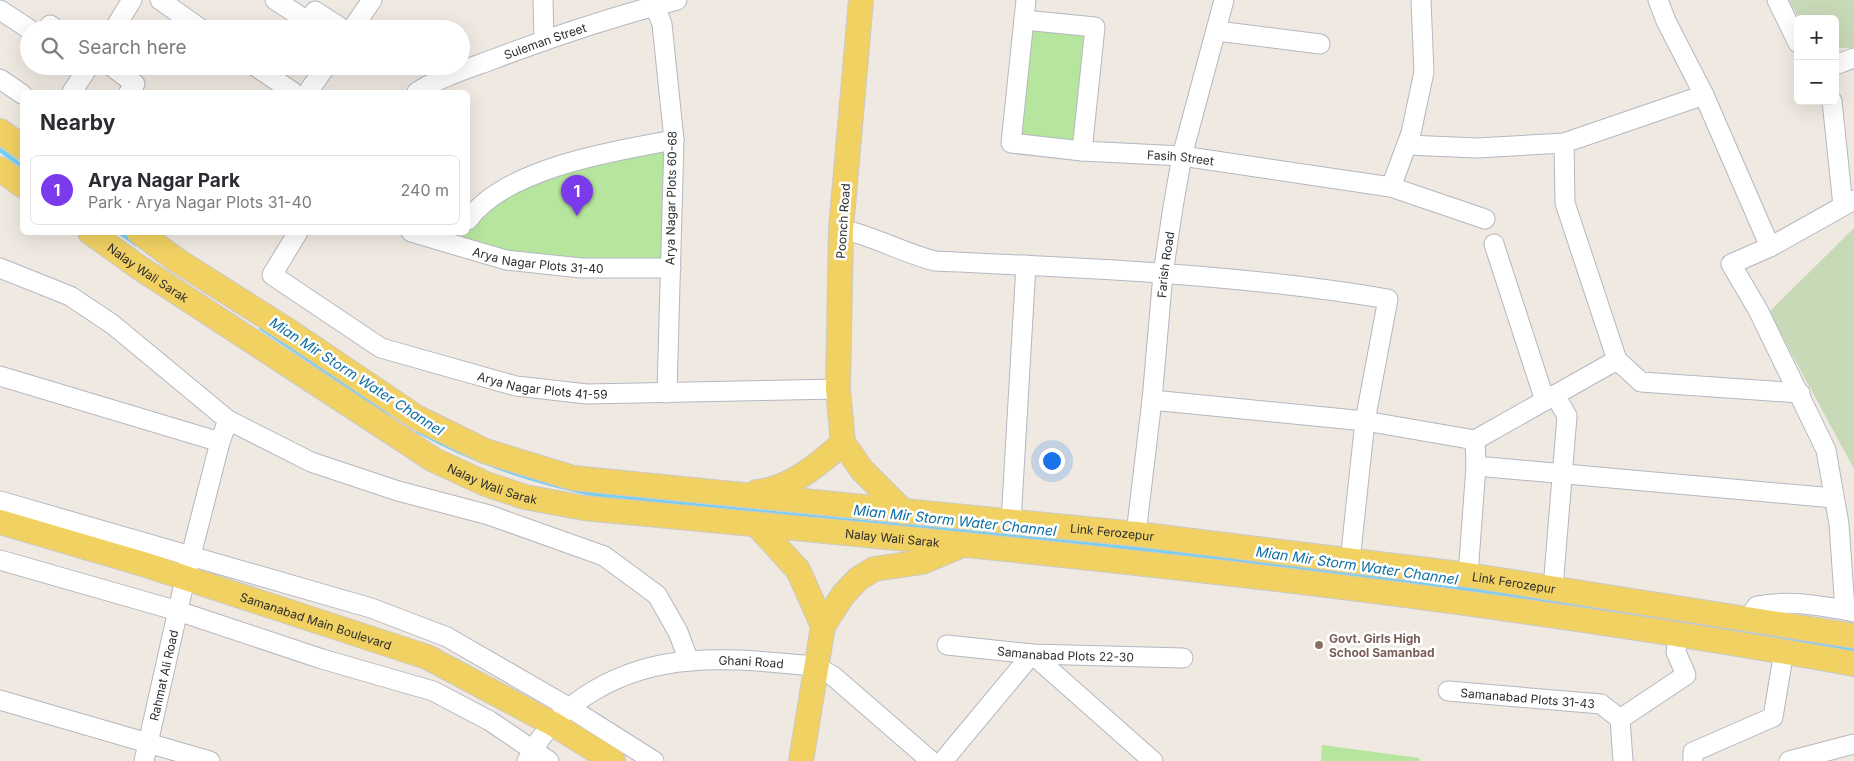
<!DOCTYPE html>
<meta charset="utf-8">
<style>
:root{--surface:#fff;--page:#f2f2f3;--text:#2b2b33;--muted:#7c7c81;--line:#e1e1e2;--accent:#7c3aed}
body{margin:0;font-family:Inter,sans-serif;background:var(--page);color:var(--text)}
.controls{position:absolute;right:15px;top:15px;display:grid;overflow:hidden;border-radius:8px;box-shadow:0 5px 20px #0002}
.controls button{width:45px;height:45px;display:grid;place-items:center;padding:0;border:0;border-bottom:1px solid var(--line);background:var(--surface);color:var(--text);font:25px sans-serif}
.you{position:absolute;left:1051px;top:460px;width:18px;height:18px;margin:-12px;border:4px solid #fff;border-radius:50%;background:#1a73e8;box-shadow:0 0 0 8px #1a73e833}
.badge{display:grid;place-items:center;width:32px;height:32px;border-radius:50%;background:var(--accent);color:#fff;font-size:16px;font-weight:700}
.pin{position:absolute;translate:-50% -41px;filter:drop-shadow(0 1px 2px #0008)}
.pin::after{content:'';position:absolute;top:26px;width:18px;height:15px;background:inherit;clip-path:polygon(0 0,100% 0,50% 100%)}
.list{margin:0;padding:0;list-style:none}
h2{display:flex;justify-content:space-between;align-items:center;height:65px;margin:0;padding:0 20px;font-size:21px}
h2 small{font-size:16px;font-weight:400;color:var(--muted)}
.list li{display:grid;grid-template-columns:32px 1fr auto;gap:15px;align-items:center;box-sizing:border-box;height:70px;margin:0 10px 10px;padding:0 10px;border:1px solid var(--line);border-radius:8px}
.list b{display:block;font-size:19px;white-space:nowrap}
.list p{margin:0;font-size:16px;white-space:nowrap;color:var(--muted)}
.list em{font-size:16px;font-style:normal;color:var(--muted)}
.icon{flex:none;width:28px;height:28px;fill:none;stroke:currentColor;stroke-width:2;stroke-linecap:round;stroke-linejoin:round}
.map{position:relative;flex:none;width:1854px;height:761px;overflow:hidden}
.search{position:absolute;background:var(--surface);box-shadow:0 5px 20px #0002;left:20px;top:20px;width:450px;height:55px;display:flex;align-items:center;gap:12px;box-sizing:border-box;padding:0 18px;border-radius:28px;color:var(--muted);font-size:19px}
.panel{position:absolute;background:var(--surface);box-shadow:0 5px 20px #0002;left:20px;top:90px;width:450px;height:145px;border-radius:8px}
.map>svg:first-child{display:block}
.green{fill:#b6e59e}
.cemetery{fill:#c8d9b8}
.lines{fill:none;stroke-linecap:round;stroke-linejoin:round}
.stream{stroke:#75cff0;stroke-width:4.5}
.minor-casing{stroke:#b4b7c1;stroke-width:21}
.major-casing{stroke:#c9c9c9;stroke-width:26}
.minor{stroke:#fff;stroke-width:19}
.major{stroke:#f2d163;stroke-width:24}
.education-dot{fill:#8d6e63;stroke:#fff;stroke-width:2}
.labels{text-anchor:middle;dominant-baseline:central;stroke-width:5;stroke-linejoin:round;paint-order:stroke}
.street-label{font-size:12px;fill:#2e2e2e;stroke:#fff}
.education-label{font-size:12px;font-weight:bold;fill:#785e54;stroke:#fff;text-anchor:start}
.water-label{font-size:14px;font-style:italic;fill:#0d6fa3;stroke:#fff}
</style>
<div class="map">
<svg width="1854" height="761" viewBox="0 0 1854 761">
<rect width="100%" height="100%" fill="#efe9e1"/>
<g class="green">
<path d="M1024,20l71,7 -13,124 -71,-8z"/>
<path d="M676,139l1,137 -224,-31 11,-12 4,-1v-4l47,-40z"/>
<path d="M1322,745l97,13 1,3h-99z"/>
</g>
<g class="cemetery">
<path d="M1789,0h65v48h-19v-29h-36z"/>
<path d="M1854,228v241l-85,-157z"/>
</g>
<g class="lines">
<g class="stream">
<path d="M0,150l22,16"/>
<path d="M119,232l17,12"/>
<path d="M261,328l129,86"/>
<path d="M418,431c61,33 116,51 184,65l592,59 283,36 377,59"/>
</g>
<defs>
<g id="minor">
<path d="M160,0l41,29"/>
<path d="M275,0l34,22 6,-11 28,18"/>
<path d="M543,0l1,41"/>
<path id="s1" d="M1026,0l-15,143 71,8 100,5 209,31 94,32"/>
<path d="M1658,0l8,21 38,74 66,152 84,-47"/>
<path d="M1777,0l21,43"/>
<path d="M655,6l7,18 12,116 -7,253"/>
<path d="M0,10l29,19"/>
<path d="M1024,20l71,7 -13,124"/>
<path d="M48,29l2,-4 5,4"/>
<path d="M114,29l18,-29"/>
<path d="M352,29l20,-29"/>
<path d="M1217,31l103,13"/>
<path d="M1835,65l19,-7"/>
<path d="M111,66l24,18 -6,8"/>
<path d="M255,66l38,26"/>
<path d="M0,79l22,15"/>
<path d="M72,92l17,-26"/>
<path d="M308,92l18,-26"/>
<path id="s2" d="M417,92c23,-15 50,-23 77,-33 60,-23 121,-43 183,-59"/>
<path d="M1832,101l11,105"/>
<path d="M1564,143l1,60 52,157 24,22 159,11"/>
<path d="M1407,145l70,3 87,-5 140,-48"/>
<path d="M1391,187l20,-54 13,-61 -3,-72"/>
<path d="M468,220c37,-52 146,-69 206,-80"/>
<path d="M841,229c33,7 62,24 94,32 151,7 304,13 453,38l-23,122 -15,140"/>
<path id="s3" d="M298,232l-26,43 109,73 135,38 71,8 251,-5"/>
<path id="s4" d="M411,232l95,28 75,8h90"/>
<path d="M1494,244l51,157"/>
<path d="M1770,247l-39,17 27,46 68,140 13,74 6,86 9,2"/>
<path d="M0,268l70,28 42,28 116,96"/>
<path d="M0,376l220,66"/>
<path d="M1152,400l213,21 110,19 1,26 358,32"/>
<path d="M1475,440l142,-80"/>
<path d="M0,501l371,107 76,29 123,71 84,53"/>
<path d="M1011,522l15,-257"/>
<path id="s5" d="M1136,534l16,-134 11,-126 10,-67 9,-51 42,-156"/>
<path d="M0,560l178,51 144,48 111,32 57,30 59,40"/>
<path d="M1468,575l8,-109"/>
<path d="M1553,588l14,-172 -12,-21"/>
<path d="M1748,618l9,-12c31,-6 58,-1 88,4"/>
<path id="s6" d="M947,645l85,9 151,4"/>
<path id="s7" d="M1448,691l153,13 19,15 3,42"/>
<path d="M0,700l210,61"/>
<path d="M1620,719l66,-44 -10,-23 2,-17"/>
<path id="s8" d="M144,761l41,-182 35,-137 8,-22 83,42 87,29 91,24 115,41 53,39 21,37 11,29"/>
<path id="s9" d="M527,761c30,-61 97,-95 163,-100 41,-4 85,2 126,5l17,10 98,85"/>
<path d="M943,761l89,-107 121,107"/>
<path d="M1693,761v-9l80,-35 11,-66"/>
<path d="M1789,761l65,-17"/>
</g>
<g id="major">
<path d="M861,0l-20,229 -3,160 5,54 19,27 42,42"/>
<path d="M0,131l22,16"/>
<path d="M0,169l22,16"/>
<path id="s10" d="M90,232l47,34 297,194 52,24 39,13 59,11c425,40 850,80 1270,156"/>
<path id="s11" d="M139,232l36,27 118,75 123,83 69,34 88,27 563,56 332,41 386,61"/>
<path d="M757,492c33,-3 62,-28 86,-49"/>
<path id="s12" d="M0,522l143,42 284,93 126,67 60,37"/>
<path d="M756,524l42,46 25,56"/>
<path d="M801,761l22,-135 20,-31 15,-16 16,-10 48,-7 38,-16"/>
</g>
</defs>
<use href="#minor" class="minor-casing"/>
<use href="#major" class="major-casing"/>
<use href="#minor" class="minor"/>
<use href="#major" class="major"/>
</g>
<circle class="education-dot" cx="1319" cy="645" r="5"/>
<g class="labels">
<g class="street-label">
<text stroke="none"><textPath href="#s2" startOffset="138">Suleman Street</textPath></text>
<text stroke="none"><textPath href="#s1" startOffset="314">Fasih Street</textPath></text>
<text transform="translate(671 198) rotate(-89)">Arya Nagar Plots 60-68</text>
<text transform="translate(843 221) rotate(-86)">Poonch Road</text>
<text stroke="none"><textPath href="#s4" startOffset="131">Arya Nagar Plots 31-40</textPath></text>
<text stroke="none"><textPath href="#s5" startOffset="271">Farish Road</textPath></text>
<text stroke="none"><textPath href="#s10" startOffset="71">Nalay Wali Sarak</textPath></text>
<text stroke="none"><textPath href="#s3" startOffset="348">Arya Nagar Plots 41-59</textPath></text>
<text stroke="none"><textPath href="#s10" startOffset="476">Nalay Wali Sarak</textPath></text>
<text stroke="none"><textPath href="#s11" startOffset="1044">Link Ferozepur</textPath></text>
<text stroke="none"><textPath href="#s10" startOffset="881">Nalay Wali Sarak</textPath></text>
<text stroke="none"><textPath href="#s11" startOffset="1449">Link Ferozepur</textPath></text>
<text stroke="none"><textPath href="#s12" startOffset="331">Samanabad Main Boulevard</textPath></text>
<text stroke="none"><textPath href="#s6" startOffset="119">Samanabad Plots 22-30</textPath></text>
<text stroke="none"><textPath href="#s9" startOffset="261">Ghani Road</textPath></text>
<text stroke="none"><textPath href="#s8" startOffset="88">Rahmat Ali Road</textPath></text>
<text stroke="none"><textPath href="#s7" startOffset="80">Samanabad Plots 31-43</textPath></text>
</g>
<g class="education-label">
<text x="1329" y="638">Govt. Girls High<tspan x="1329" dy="14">School Samanbad</tspan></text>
</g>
<g class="water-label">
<text transform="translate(357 376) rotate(33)">Mian Mir Storm Water Channel</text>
<text transform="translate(955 520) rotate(6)">Mian Mir Storm Water Channel</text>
<text transform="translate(1357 565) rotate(8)">Mian Mir Storm Water Channel</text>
</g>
</g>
</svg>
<div class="controls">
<button>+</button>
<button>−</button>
</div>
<div class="you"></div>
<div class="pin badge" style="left:577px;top:216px">1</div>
<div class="search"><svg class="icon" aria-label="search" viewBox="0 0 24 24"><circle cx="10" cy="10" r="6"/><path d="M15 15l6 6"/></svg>Search here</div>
<section class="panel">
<h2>Nearby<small></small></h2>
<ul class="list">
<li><span class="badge">1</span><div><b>Arya Nagar Park</b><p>Park · Arya Nagar Plots 31-40</p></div><em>240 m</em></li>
</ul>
</section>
</div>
